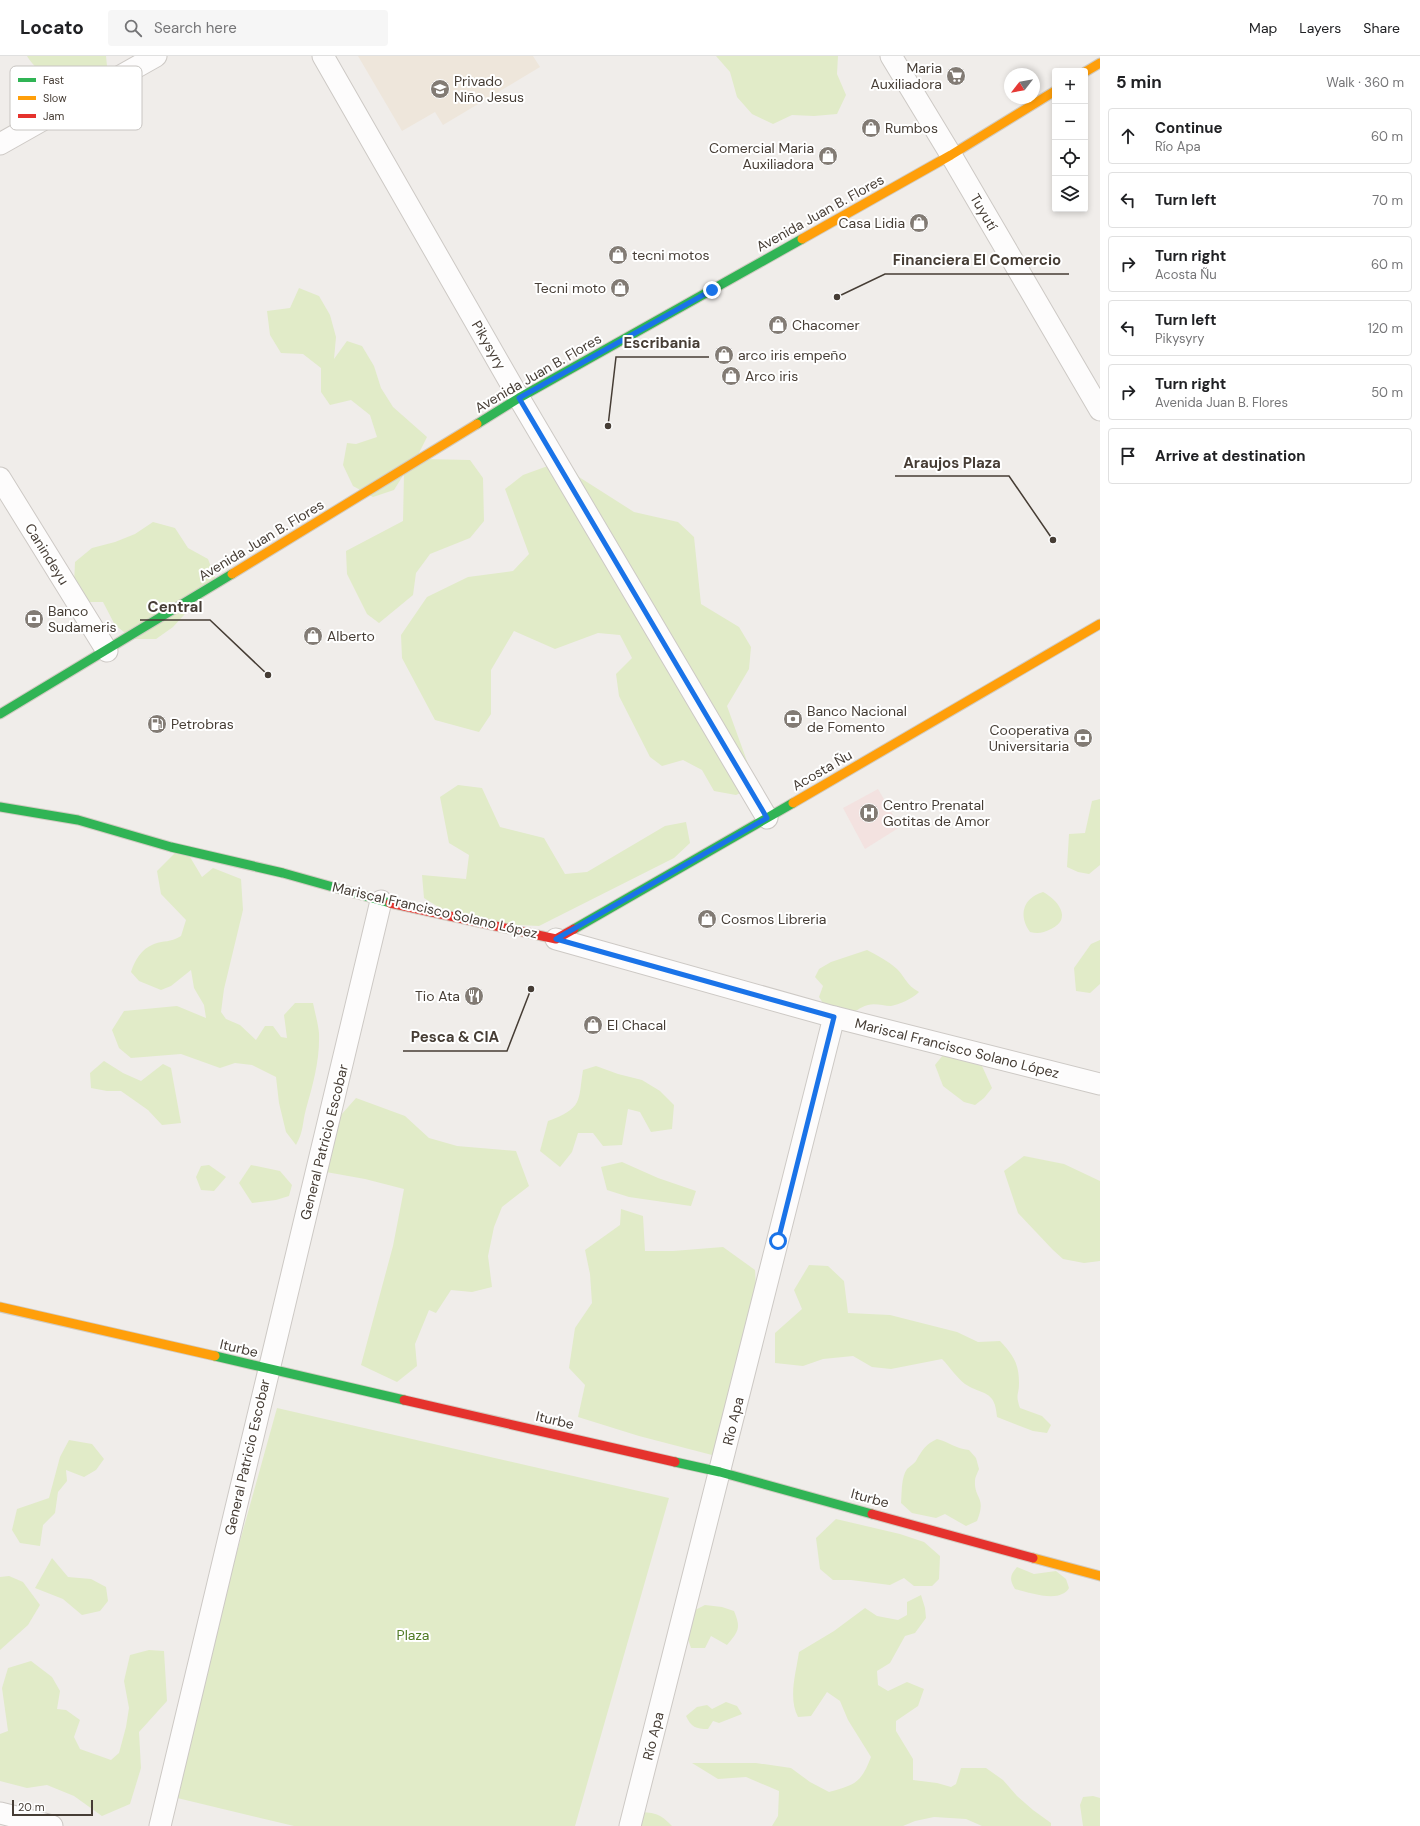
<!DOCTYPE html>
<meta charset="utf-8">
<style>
:root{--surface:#fff;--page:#f6f6f6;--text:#202124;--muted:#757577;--line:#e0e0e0}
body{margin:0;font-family:"DM Sans",sans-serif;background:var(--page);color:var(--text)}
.controls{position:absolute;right:12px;top:12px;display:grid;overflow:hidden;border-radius:4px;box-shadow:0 2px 6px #0003}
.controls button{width:36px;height:36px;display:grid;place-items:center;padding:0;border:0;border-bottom:1px solid var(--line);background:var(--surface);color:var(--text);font:20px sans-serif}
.compass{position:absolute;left:1004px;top:12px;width:36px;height:36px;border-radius:50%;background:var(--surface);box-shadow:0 2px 6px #0003;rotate:239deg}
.scale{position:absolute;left:12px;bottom:10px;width:81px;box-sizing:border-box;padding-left:4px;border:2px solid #463d35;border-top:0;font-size:11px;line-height:14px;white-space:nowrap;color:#463d35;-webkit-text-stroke:3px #fff;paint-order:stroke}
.stop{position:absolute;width:12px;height:12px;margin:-9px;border:3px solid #1a73e8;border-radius:50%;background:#fff}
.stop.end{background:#1a73e8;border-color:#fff;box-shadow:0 1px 4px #0008}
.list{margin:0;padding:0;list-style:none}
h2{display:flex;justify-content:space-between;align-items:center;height:52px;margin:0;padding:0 16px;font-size:17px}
h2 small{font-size:13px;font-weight:400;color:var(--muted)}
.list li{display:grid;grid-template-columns:26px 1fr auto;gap:12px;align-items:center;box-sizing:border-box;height:56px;margin:0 8px 8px;padding:0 8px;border:1px solid var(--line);border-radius:4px}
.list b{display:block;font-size:15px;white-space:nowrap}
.list p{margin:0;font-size:13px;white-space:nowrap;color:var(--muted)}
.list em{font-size:13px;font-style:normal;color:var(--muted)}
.icon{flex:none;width:22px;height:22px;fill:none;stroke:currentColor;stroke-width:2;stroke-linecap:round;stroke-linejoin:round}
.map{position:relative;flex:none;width:1100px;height:1770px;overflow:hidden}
header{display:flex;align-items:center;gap:24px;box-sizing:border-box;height:56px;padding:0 20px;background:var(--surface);border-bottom:1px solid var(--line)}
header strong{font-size:19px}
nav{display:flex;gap:22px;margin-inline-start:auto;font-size:14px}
.search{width:280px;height:36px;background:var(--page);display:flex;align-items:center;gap:10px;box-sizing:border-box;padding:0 14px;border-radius:4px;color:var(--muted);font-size:15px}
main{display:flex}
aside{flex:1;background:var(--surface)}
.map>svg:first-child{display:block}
.education{fill:#eee6db}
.medical{fill:#f3e2e0}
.green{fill:#e1ebc8}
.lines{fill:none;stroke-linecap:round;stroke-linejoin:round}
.street-casing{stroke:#cdc9c5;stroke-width:23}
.fast-casing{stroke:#d1cbc1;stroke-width:11}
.slow-casing{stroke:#d1cbc1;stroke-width:11}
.jam-casing{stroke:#d1cbc1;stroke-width:11}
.street{stroke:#fdfcfc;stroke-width:21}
.fast{stroke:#30b455;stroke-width:9}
.slow{stroke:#ff9f0a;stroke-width:9}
.jam{stroke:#e5322d;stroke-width:9}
.route{stroke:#1a73e8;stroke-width:5}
.labels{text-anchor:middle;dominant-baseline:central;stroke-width:4;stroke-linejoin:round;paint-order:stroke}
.poi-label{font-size:14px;fill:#463d35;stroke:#fff;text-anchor:start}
.street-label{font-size:14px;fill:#463d35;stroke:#fff}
.park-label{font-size:14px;fill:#507b25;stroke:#fff}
.key{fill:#fff;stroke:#c8c5c2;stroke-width:1}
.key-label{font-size:11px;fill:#463d35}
.leader{fill:none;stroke:#463d35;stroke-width:1.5}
.callout-dot{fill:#463d35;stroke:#fff;stroke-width:1.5}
.callout-label{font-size:15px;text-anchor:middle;font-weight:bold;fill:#463d35;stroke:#fff;stroke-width:4;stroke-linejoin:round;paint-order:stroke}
</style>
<header>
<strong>Locato</strong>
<div class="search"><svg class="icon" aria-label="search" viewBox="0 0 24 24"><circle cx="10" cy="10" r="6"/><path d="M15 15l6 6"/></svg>Search here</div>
<nav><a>Map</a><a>Layers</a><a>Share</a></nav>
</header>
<main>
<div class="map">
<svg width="1100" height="1770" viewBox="0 0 1100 1770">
<rect width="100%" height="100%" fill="#f0edea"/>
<path class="education" d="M358,0h175l7,11 -97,58 -8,-13 -33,19z"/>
<path class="medical" d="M878,733l22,38 -35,22 -22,-41z"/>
<g class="green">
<path d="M27,0h79l1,10 -5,9 -21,3 -8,8c-18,-2 -37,-15 -46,-30z"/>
<path d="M716,0h122l-1,18 9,21 -9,19 -23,2 -22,-1 -19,9 -21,-10 -15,-17 -7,-25z"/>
<path d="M299,232l20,8 11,19 6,22 -2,22 13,-18 15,5 12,20 7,22 12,19 34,30 -10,20 7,2 46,1 13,18 1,43 -14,17 -40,16 -14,19 -3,22 -34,28 -12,-9 -20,-40 -1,-23 57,-30 1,-47 -10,16 -21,7 -20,-11 -10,-21 4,-22 9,1 21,-7 -7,-22 -19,-15 -21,5 -9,-13v-24l-18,-14 -22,-1 -11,-18 -3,-24 23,-3z"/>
<path d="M567,403l12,18 55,35 44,10 16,15 7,67 38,23 12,20 -2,22 -22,37 29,80 -20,9 -22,-4 -12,-21 -19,-10 -21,6 -12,-9 -31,-61 -3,-22 16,-16 -12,-23 -22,-2 -43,16 -41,-18 -23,39v44l-12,18 -44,-12 -33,-62 -1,-23 26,-38 41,-20 45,-6 16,-17 -24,-65 18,-14z"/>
<path d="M153,466l22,6 13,20 20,11 8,21 -43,47 -17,12h-23l-18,-14 -12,-23h-13l-16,-17 1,-23 17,-14 23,-6 20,-8z"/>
<path d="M458,729l24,3 18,39 44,11 21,36 22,-2 78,-46 21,-4 4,21 -16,15 -135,68 -77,-4 -38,-24 -2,-23 44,4 3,-24 -20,-12 -9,-46z"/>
<path d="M1100,743v66l-11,9 -11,-2 -11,-5 2,-33 16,-1 7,-32z"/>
<path d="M178,794l12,7 12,20 11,-9 28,11 2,31 -19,79 -3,23 5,7 14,6 16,15 9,-14h8l8,11 6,1 -3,-23 11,-12h18c2,10 5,20 6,30 1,27 -6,51 -13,76 -4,15 -2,21 -10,36l-10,-13 -7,-29 -3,-26 -24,-12 -17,-2 -15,5 -39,-14 -50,4 -12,-10 -7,-18 12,-19 53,-5 29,12 -2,-13 -10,-17 -3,-18 -20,16 -10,4 -22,-9 -8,-9c4,-12 10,-23 23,-28 11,-4 15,-1 27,-8l5,-16 -25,-26 -4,-23z"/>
<path d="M1043,836c15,8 30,27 8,37 -8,4 -13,5 -21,3 -12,-17 -7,-34 13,-40z"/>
<path d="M1100,884v44l-10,9 -14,-2 -2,-23 17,-24z"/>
<path d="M867,894c10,5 21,11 30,19 9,9 9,16 22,23 -5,6 -21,13 -28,14 -8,0 -15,-3 -23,-1 -15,4 -10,12 -29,2l-12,2 -8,-12 4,-11 -8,-9 4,-8 12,-7z"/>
<path d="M943,999l39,11 10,22 -8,10 -9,7 -11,-3 -21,-16 -8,-21z"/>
<path d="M104,1005l19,12 18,8 22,-17 8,4 10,55 -19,2 -14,-15 -27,-19h-14l-16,-3 -1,-15z"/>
<path d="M596,1010l22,8 24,6 18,11 14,14 -2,24 -21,3 -11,-20 -12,-3 -6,36 -19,1 -10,-13h-15l-6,19 -12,15 -20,-16 8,-30c35,-13 30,-19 35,-51z"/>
<path d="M356,1042l49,18 24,22 28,8 59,5 13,35 -27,21 -8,20 -6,29 4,31 -20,5 -21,-2 -15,23 -7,-3 -14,34 2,22 -20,16 -36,-17 32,-119 11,-57 -39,-10 -39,-7v-40z"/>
<path d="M1024,1100l40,8 36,17v80l-16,2 -21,-4 -10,-9 -35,-37 -14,-42z"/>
<path d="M622,1106l36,16 38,13 -5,15 -62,-9 -22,-7 -6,-23z"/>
<path d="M209,1109l17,12 -12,14 -13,-1 -5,-13 5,-11z"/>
<path d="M251,1109l29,6 12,14 -3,11 -13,4 -24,3 -13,-20z"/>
<path d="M621,1153l22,7 2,35h28l50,-4 32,23 3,52 -10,39 -36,94 -73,-19 -61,-19 7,-32 -16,-17 6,-40 17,-25 -2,-29 -5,-24 35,-25z"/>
<path d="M809,1209l19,1 16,15 4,32 42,2 67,17 21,10 22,-1c13,14 19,22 19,42 0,13 -4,10 1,25l22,8 9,9 -4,8 -14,-2 -36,-14c-2,-28 -14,-21 -32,-33 -8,-6 -16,-18 -23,-25l-51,10 -19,-2 -19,-11 -30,3 -20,7 -28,-3v-30l27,-24 -8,-19z"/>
<path d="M277,1352l392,90 -94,328h-281l-125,-30z"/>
<path d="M937,1383c12,3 19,10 32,11l7,8 3,11c-1,3 -4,8 -4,12 -1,18 12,16 2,40l-11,5 -21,-12 -9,4 -24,-5 -11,-10c1,-11 0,-25 6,-34 3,-3 7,-5 9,-8 6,-11 10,-17 21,-22z"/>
<path d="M69,1384l23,4 12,15 -8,11 -12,7 -18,-7 1,11 -9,11 -3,21 -12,12 -3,21 -20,-3 -8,-13 5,-21 32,-11 11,-41z"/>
<path d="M836,1463l64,15 24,8 16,14 -1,23 -7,7h-18l-10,-8 -14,7 -39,-5h-18l-13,-11 -4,-31z"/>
<path d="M52,1502l16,19 23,2 15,8 2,14 -8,10 -18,4 -19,-16 -28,-11z"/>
<path d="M1017,1511l17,7 22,-3 10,8 3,9c-1,2 -4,5 -7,6 -11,6 -36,-2 -47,-5 -6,-10 -5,-14 2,-22z"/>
<path d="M9,1520l14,6 17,23 -12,20 -28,25v-73z"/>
<path d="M921,1539l4,13 1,10 -11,15 -10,3 -15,27 -13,8 1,14 10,6 19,-9 17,7 -6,17 -22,15v10l17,28v21l24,3 14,4 5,-3 5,-16h25l17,12 14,16 16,14 18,13v3h-69l-16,-7 -32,-2 -19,4 -12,5h-131l6,-10 1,-25 -33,-14 -28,2 -26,-16h64l35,5 19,14 19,10c26,-7 32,-9 42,-35l-23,-37 -8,-19 -13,-9 -16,24 -13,1c-10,-19 -2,-44 1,-65l35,-21 31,-23 12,8 21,4 9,-5v-13z"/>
<path d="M705,1549l17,2 12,4c7,17 5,20 -7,34l-16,-9 -6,12h-14l-3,-9 7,-29z"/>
<path d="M149,1594l15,1 3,50 -28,31 2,36 -11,36 -28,12 -28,-20 -27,-11 -20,3 -27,-7v-47l8,-3 -6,-43 6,-20 23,-7 21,16 8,14 -3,18 9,1 14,10 -6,17 6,12 31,11 8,-7 7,-26 3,-19 -5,-27 6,-26z"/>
<path d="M726,1646l11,4 5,8 -23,9 -6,-2 -5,8c-12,0 -17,-2 -22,-13l11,-9 10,-2 5,4z"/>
<path d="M1093,1740l7,2v28h-17l-3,-21 3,-8z"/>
<path d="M642,1756c15,1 19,3 30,14h-35z"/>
</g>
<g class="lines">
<defs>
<g id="street">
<path d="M323,0l196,342 248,420"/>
<path d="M891,0l60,99 149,255"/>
<path d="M0,88l156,-88"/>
<path d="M0,422l107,173"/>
<path d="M556,883l278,78 266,67"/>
<path d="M0,1757l52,13"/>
<path d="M160,1770l221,-925"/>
<path d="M630,1770l204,-809"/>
</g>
<g id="fast">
<path d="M477,368l42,-26 283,-159"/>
<path d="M0,658l232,-140"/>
<path d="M0,751l78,13 93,27 112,26 107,30"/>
<path d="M574,873l219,-126"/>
<path d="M215,1300l189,44"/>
<path d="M675,1406l45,10 152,42"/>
</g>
<g id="slow">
<path d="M1085,16l15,-9"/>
<path d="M802,183l149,-84 104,-64"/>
<path d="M232,518l245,-150"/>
<path d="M793,747l307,-179"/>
<path d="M0,1251l215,49"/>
<path d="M1033,1502l67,18"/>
</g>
<g id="jam">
<path d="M390,847l166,36 18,-10"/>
<path d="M404,1344l271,62"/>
<path d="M872,1458l161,44"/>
</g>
</defs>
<use href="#street" class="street-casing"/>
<use href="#fast" class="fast-casing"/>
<use href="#slow" class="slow-casing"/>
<use href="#jam" class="jam-casing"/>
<use href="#street" class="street"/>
<use href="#fast" class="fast"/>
<use href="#slow" class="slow"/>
<use href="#jam" class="jam"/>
</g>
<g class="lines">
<path class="route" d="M712,234l-193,108 248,420 -211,121 278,78 -56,224"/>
</g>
<defs>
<symbol id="supermarket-disc" viewBox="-11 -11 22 22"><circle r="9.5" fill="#827b74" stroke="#fff"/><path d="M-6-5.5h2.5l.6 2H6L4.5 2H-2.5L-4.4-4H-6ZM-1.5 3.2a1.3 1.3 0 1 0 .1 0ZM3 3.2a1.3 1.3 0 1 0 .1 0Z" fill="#fff"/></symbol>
<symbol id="school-disc" viewBox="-11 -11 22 22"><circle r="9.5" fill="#827b74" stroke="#fff"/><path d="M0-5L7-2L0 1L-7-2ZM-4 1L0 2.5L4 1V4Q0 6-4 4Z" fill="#fff"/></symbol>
<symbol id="shop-disc" viewBox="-11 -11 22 22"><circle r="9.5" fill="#827b74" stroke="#fff"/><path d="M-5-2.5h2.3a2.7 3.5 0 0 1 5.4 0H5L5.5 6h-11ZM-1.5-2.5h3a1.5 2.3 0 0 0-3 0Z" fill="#fff"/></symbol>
<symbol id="bank-disc" viewBox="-11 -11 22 22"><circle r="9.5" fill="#827b74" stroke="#fff"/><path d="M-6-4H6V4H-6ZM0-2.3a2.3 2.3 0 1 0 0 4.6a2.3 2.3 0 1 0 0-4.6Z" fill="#fff"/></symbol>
<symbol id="fuel-disc" viewBox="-11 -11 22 22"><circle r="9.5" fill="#827b74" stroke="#fff"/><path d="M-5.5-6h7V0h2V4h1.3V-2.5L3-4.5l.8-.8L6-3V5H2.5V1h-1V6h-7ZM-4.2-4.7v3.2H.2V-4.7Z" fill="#fff"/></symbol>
<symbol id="hospital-disc" viewBox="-11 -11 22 22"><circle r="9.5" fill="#827b74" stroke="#fff"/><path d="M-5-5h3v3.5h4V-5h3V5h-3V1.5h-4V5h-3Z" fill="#fff"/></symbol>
<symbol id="restaurant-disc" viewBox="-11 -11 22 22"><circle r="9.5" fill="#827b74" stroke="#fff"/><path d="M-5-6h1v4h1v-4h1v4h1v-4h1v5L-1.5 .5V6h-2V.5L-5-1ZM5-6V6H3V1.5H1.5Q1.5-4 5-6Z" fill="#fff"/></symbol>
</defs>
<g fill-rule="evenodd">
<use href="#supermarket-disc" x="945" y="9" width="22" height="22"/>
<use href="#school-disc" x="429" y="22" width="22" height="22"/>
<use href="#shop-disc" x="860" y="61" width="22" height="22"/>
<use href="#shop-disc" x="817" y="89" width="22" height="22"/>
<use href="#shop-disc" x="908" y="156" width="22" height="22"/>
<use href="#shop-disc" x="607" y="188" width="22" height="22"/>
<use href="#shop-disc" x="609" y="221" width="22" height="22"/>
<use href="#shop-disc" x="767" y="258" width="22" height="22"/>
<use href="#shop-disc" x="713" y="288" width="22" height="22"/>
<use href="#shop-disc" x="720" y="309" width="22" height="22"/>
<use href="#bank-disc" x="23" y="552" width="22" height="22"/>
<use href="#shop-disc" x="302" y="569" width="22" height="22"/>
<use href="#bank-disc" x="782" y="652" width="22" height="22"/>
<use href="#fuel-disc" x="146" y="657" width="22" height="22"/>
<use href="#bank-disc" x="1072" y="671" width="22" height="22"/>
<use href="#hospital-disc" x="858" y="746" width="22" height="22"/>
<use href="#shop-disc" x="696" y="852" width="22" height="22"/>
<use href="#restaurant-disc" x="463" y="929" width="22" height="22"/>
<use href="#shop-disc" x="582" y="958" width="22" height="22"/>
</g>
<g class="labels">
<g class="poi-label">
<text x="942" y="12" text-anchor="end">Maria<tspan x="942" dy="16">Auxiliadora</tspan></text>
<text x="454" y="25">Privado<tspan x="454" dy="16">Niño Jesus</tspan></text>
<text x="885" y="72">Rumbos</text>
<text x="814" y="92" text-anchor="end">Comercial Maria<tspan x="814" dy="16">Auxiliadora</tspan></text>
<text x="905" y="167" text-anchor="end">Casa Lidia</text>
<text x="632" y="199">tecni motos</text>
<text x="606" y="232" text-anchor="end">Tecni moto</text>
<text x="792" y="269">Chacomer</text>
<text x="738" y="299">arco iris empeño</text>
<text x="745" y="320">Arco iris</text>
<text x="48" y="555">Banco<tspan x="48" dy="16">Sudameris</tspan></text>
<text x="327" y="580">Alberto</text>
<text x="807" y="655">Banco Nacional<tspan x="807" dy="16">de Fomento</tspan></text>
<text x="171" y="668">Petrobras</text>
<text x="1069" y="674" text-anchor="end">Cooperativa<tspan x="1069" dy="16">Universitaria</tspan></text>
<text x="883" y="749">Centro Prenatal<tspan x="883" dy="16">Gotitas de Amor</tspan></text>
<text x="721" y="863">Cosmos Libreria</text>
<text x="460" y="940" text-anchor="end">Tio Ata</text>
<text x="607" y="969">El Chacal</text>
</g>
<g class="street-label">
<text transform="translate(984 156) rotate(60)">Tuyutí</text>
<text transform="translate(820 157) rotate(-29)">Avenida Juan B. Flores</text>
<text transform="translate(489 289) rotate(60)">Pikysyry</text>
<text transform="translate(538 317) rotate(-30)">Avenida Juan B. Flores</text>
<text transform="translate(261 484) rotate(-31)">Avenida Juan B. Flores</text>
<text transform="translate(47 498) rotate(58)">Canindeyu</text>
<text transform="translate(822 714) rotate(-30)">Acosta Ñu</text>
<text transform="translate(435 854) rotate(13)">Mariscal Francisco Solano López</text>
<text transform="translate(957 992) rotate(14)">Mariscal Francisco Solano López</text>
<text transform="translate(324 1086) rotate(-76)">General Patricio Escobar</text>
<text transform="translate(239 1292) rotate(13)">Iturbe</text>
<text transform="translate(555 1364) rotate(13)">Iturbe</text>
<text transform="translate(733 1365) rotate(-76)">Río Apa</text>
<text transform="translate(247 1401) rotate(-77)">General Patricio Escobar</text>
<text transform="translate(870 1442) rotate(15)">Iturbe</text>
<text transform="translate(653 1680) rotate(-76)">Río Apa</text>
</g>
<g class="park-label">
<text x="413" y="1579">Plaza</text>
</g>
</g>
<rect x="10" y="10" width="132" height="64" rx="6" class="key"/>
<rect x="18" y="22" width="18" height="4" fill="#30b455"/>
<rect x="18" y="40" width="18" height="4" fill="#ff9f0a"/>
<rect x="18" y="58" width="18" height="4" fill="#e5322d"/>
<g class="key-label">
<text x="43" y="28">Fast</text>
<text x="43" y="46">Slow</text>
<text x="43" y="64">Jam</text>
</g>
<path class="leader" d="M837 241L885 218H1069M608 370L616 301H709M1053 484L1009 420H895M268 619L210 564H140M531 933L507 995H403"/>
<g class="callout-dot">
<circle cx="837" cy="241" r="4"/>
<circle cx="608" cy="370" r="4"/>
<circle cx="1053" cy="484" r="4"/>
<circle cx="268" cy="619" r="4"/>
<circle cx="531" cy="933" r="4"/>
</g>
<g class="callout-label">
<text x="977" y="209">Financiera El Comercio</text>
<text x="662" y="292">Escribania</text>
<text x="952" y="412">Araujos Plaza</text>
<text x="175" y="556">Central</text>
<text x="455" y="986">Pesca &amp; CIA</text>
</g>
</svg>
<div class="controls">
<button>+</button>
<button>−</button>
<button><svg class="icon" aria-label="locate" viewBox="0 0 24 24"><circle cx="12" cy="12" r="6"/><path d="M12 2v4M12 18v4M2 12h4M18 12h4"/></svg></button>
<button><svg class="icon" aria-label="layers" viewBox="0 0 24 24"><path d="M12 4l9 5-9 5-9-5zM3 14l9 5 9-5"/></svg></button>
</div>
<svg class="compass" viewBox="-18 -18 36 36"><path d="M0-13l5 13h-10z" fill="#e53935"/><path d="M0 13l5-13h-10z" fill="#757577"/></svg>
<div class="scale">20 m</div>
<div class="stop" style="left:778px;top:1185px"></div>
<div class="stop end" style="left:712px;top:234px"></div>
</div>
<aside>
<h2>5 min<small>Walk · 360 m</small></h2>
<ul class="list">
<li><svg class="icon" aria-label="ahead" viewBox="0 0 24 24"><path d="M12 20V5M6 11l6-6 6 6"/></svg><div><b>Continue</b><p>Río Apa</p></div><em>60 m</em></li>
<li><svg class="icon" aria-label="left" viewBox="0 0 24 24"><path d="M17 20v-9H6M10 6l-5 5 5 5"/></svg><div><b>Turn left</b></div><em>70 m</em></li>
<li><svg class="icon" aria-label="right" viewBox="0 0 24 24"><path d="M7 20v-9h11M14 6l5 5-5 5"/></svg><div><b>Turn right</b><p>Acosta Ñu</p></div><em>60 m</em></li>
<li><svg class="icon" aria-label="left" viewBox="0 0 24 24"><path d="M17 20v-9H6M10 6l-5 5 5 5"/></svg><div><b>Turn left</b><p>Pikysyry</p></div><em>120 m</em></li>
<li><svg class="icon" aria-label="right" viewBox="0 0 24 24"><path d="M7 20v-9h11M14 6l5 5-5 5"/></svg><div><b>Turn right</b><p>Avenida Juan B. Flores</p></div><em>50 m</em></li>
<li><svg class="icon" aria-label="arrive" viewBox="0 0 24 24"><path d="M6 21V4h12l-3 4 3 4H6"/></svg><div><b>Arrive at destination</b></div></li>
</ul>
</aside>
</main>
